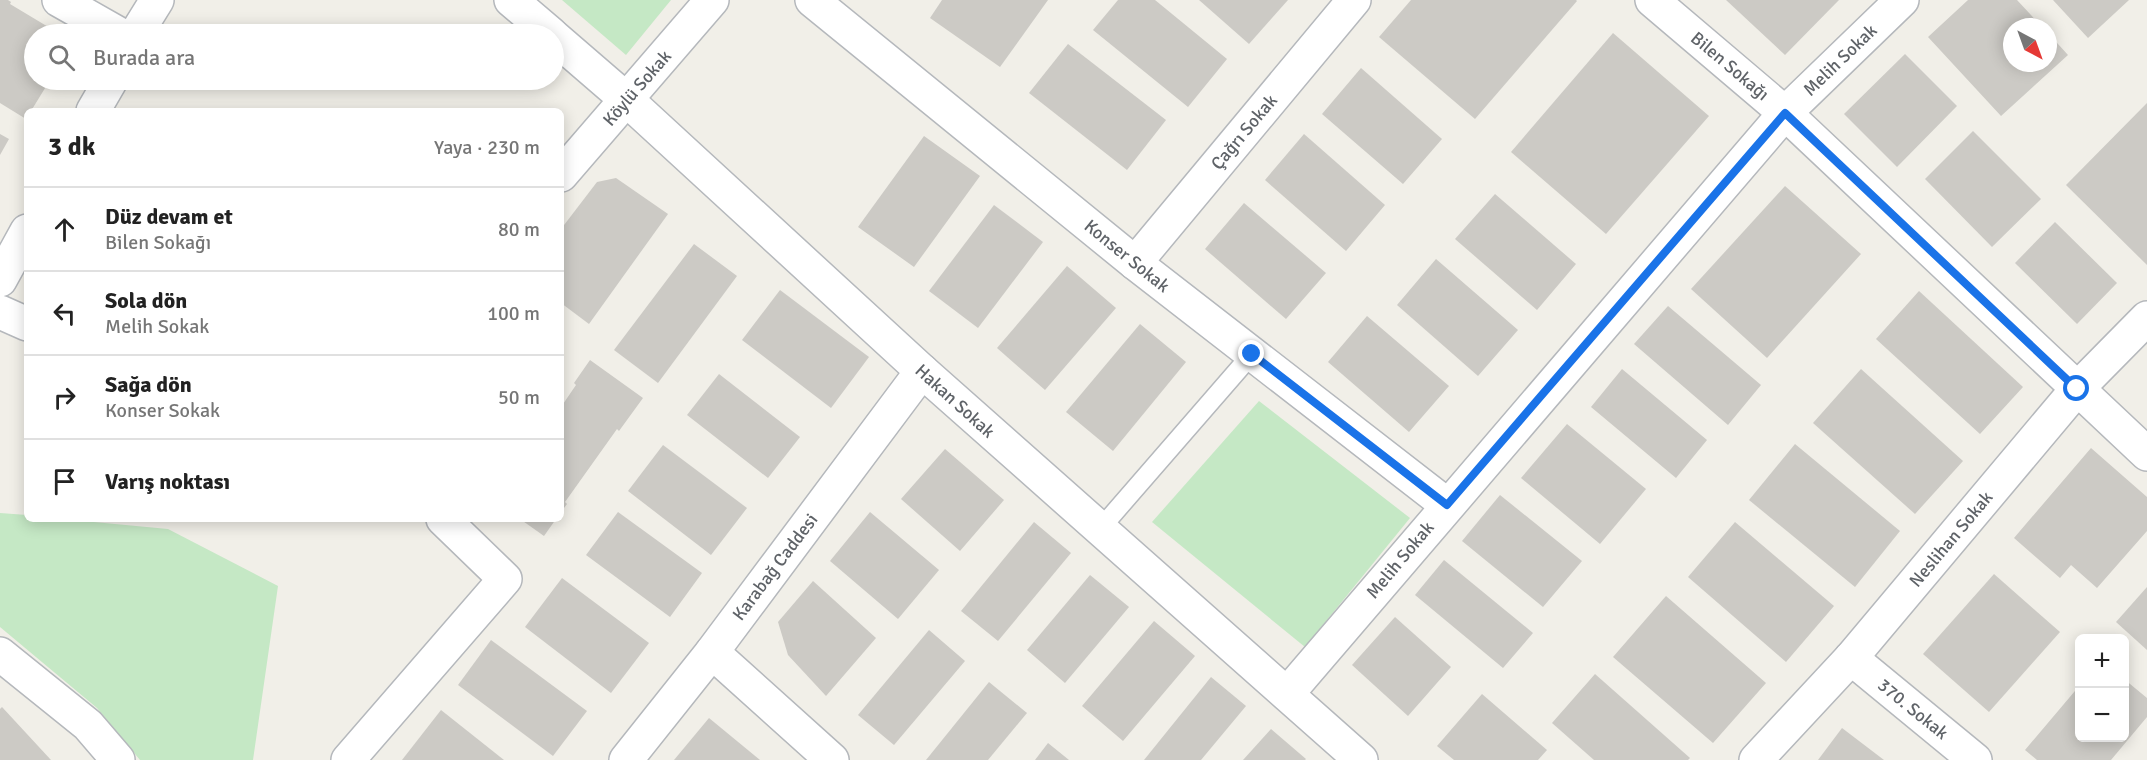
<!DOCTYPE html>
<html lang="tr">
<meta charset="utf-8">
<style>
:root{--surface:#fff;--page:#f6f6f6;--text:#222;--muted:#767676;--line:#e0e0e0}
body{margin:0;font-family:Signika,sans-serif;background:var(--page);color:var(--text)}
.controls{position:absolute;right:18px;bottom:18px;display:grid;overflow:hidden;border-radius:9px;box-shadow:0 3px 15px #0003}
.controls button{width:54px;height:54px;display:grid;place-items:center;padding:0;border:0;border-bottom:2px solid var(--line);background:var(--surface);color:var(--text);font:30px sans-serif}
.compass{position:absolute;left:2003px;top:18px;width:54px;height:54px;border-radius:50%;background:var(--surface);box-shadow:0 3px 15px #0003;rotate:139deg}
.stop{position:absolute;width:18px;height:18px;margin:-14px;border:4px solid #1a73e8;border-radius:50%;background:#fff}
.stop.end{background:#1a73e8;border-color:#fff;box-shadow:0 2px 6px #0008}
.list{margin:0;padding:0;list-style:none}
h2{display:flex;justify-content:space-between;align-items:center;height:78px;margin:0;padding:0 24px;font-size:26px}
h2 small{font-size:20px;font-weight:400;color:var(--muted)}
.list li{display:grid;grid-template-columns:39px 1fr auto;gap:18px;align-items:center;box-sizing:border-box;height:84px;padding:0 24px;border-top:2px solid var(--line)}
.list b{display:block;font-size:22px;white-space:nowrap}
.list p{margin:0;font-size:20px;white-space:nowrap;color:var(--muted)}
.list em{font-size:20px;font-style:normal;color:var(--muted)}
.icon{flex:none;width:33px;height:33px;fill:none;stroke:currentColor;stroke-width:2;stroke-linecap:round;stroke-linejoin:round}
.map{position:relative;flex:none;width:2147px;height:760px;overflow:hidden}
.search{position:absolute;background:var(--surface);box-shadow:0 3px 15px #0003;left:24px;top:24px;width:540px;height:66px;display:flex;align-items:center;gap:15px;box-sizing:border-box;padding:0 21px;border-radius:33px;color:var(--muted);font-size:22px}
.panel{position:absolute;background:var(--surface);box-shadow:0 3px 15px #0003;left:24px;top:108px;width:540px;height:414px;border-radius:9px}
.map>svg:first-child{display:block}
.green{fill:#c5e8c5}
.building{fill:#cccac5}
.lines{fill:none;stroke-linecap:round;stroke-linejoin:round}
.service-casing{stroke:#b5b8bc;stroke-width:21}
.minor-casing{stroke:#b5b8bc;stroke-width:36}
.tertiary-casing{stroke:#b5b8bc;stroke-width:36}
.service{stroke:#fff;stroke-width:18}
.minor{stroke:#fff;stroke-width:33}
.tertiary{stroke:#fff;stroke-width:33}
.route{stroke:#1a73e8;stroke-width:8}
.labels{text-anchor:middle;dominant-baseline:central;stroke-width:6;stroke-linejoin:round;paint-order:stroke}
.street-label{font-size:18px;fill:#5f6368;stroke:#fff}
</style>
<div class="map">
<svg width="2147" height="760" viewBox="0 0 2147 760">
<rect width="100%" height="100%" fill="#f1efe8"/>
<g class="green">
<path d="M562,0h109l-45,55z"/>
<path d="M1259,401l151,117 -105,129 -153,-125z"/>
<path d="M0,513l27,2v4h35l106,10 110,57 -25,174h-113l-43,-52 -97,-81z"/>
</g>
<g class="building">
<path d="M0,0h8l3,2 -1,2 50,30h-26v46h16l-19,31h-4l-1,8 -26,-16z"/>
<path d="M942,0h106l-48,67 -70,-49z"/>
<path d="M1118,0h37l72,59 -39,48 -95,-77z"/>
<path d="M1199,0h89l-39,44z"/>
<path d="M1411,0h165l1,1 -102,118 -96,-82z"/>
<path d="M1726,0h113l-54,55z"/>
<path d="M1968,0h49l25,27h-30v36h36v-30l20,22 -67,61 -73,-79z"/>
<path d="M2053,0h76l-41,38z"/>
<path d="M1613,33l96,83 -103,118 -95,-82z"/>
<path d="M1068,44l98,76 -39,50 -98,-77z"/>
<path d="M1905,54l52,52 -60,61 -53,-53z"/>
<path d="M1361,68l81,71 -39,45 -81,-70z"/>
<path d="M2147,103v162l-81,-80z"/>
<path d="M1973,131l68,68 -49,48 -67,-68z"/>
<path d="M0,134l9,5 -9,16z"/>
<path d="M1304,134l81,71 -39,46 -81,-71z"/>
<path d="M924,136l56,40 -66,91 -56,-40z"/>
<path d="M616,178l52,36 -79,110 -28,-21v-74l36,-47z"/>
<path d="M1785,186l76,68 -94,104 -76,-69z"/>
<path d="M1495,194l81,70 -39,46 -82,-71z"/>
<path d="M1244,203l82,70 -40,46 -81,-70z"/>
<path d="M994,205l49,37 -65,86 -49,-37z"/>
<path d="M2055,222l62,61 -40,41 -62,-61z"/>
<path d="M694,244l43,32 -79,107 -44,-33z"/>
<path d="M1436,259l82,71 -40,46 -81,-71z"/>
<path d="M1067,266l49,42 -71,82 -48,-42z"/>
<path d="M780,290l89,67 -38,51 -89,-68z"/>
<path d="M1919,291l104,96 -43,47 -104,-95z"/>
<path d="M1668,306l93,79 -33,40 -94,-81z"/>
<path d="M1367,316l82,70 -40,46 -81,-70z"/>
<path d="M1140,324l46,38 -73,89 -47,-39z"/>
<path d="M590,360l53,38 -24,33 -2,-2 -52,73 2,2 -6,8v-105l15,-22 -2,-2z"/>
<path d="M1622,369l85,71 -31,38 -85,-71z"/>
<path d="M1861,369l102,92 -48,53 -102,-91z"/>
<path d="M719,374l81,63 -32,41 -81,-63z"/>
<path d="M1567,424l79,65 -46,55 -79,-66z"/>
<path d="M1795,444l105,87 -45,56 -106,-87z"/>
<path d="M663,445l84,63 -36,47 -83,-64z"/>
<path d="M2091,448l56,49v34l-50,57 -26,-23 -11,13 -46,-40z"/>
<path d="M945,449l59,51 -44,51 -59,-52z"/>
<path d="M1500,495l82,66 -39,46 -81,-66z"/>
<path d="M618,512l84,61 -32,44 -84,-62z"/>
<path d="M870,512l69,58 -41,49 -68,-58z"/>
<path d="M520,519h36l-12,17z"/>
<path d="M1034,522l37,31 -73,88 -37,-30z"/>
<path d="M1735,522l99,84 -48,56 -98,-85z"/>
<path d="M1444,560l89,73 -30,35 -88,-73z"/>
<path d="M1994,574l66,58 -71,80 -66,-58z"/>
<path d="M1090,575l39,32 -64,76 -38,-33z"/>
<path d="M562,578l87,65 -38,50 -86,-66z"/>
<path d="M813,581l63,57 -50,58 -38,-41 -10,-33z"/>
<path d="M2147,587v63l-31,-28z"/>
<path d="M1666,596l100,87 -53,60 -100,-86z"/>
<path d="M1395,617l56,50 -43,49 -56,-51z"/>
<path d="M1154,621l41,35 -72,85 -41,-35z"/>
<path d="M929,630l36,31 -71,84 -36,-30z"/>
<path d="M491,640l96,71 -34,45 -95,-71z"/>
<path d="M1595,674l95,84 -2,2h-94l-42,-37z"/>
<path d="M1211,677l35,29 -45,54h-57z"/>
<path d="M2124,679l23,19v19l-36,43h-74l-12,-10 55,-65v53h44z"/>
<path d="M989,682l38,31 -39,47h-62z"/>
<path d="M1482,694l65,56 -9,10h-84l-17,-14z"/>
<path d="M2,707l49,53h-51v-51z"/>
<path d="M441,710l63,50h-102z"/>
<path d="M709,718l51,42h-86z"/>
<path d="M1842,728l42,32h-66z"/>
<path d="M1271,729l35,30 -1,1h-62z"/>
<path d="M1048,743l21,17h-34z"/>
</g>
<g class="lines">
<defs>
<path id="service" d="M1100,529l152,-175"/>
<g id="minor">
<path d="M59,0l60,34"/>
<path d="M511,0l40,34"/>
<path d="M812,0l323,263 312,242"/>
<path d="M1652,0l133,113 362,341"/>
<path d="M136,34l21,-34"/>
<path d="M554,37l73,63 295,271 439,389"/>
<path d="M93,111l18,-31"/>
<path d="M561,175l151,-175"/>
<path d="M1135,263l219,-263"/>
<path d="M0,280l27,-49"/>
<path d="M0,312l27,12"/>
<path d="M712,652l120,108"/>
<path d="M0,654l88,71 30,35"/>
<path d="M1851,658l124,102"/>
<path d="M1287,694l498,-581 117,-113"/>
<path d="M348,760l157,-181 -62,-60"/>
<path d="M1756,760l95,-102 226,-269 70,-71"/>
</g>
<path id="tertiary" d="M626,760l86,-108 210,-281"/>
</defs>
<use href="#service" class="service-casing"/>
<use href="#minor" class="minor-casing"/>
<use href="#tertiary" class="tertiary-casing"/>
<use href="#service" class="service"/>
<use href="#minor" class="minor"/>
<use href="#tertiary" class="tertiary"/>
</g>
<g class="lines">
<path class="route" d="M1252,354l195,151 338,-392 292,276"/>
</g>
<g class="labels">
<g class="street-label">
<text transform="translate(1840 60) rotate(-44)">Melih Sokak</text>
<text transform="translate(1730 66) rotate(40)">Bilen Sokağı</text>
<text transform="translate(637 88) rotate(-49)">Köylü Sokak</text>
<text transform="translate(1244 132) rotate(-50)">Çağrı Sokak</text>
<text transform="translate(1127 256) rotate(39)">Konser Sokak</text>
<text transform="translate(955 401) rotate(42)">Hakan Sokak</text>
<text transform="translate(1951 539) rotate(-50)">Neslihan Sokak</text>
<text transform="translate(1400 560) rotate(-50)">Melih Sokak</text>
<text transform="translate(775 567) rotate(-53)">Karabağ Caddesi</text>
<text transform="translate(1913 709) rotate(39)">370. Sokak</text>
</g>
</g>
</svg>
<div class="controls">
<button>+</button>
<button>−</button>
</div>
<svg class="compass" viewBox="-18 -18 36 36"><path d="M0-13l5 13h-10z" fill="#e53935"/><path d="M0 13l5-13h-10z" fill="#767676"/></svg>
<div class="stop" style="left:2077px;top:389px"></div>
<div class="stop end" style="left:1252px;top:354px"></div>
<div class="search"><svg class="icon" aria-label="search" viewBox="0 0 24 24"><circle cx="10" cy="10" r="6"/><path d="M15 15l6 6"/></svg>Burada ara</div>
<section class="panel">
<h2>3 dk<small>Yaya · 230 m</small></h2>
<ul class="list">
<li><svg class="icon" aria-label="ahead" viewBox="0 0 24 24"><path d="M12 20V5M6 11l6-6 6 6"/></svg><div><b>Düz devam et</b><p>Bilen Sokağı</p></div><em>80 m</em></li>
<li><svg class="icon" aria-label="left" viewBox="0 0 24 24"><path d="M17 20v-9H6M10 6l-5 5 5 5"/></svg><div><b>Sola dön</b><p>Melih Sokak</p></div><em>100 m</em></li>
<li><svg class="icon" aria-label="right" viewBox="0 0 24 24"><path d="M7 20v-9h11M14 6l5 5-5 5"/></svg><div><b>Sağa dön</b><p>Konser Sokak</p></div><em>50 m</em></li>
<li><svg class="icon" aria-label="arrive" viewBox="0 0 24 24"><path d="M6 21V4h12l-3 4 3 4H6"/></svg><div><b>Varış noktası</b></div></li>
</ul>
</section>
</div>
